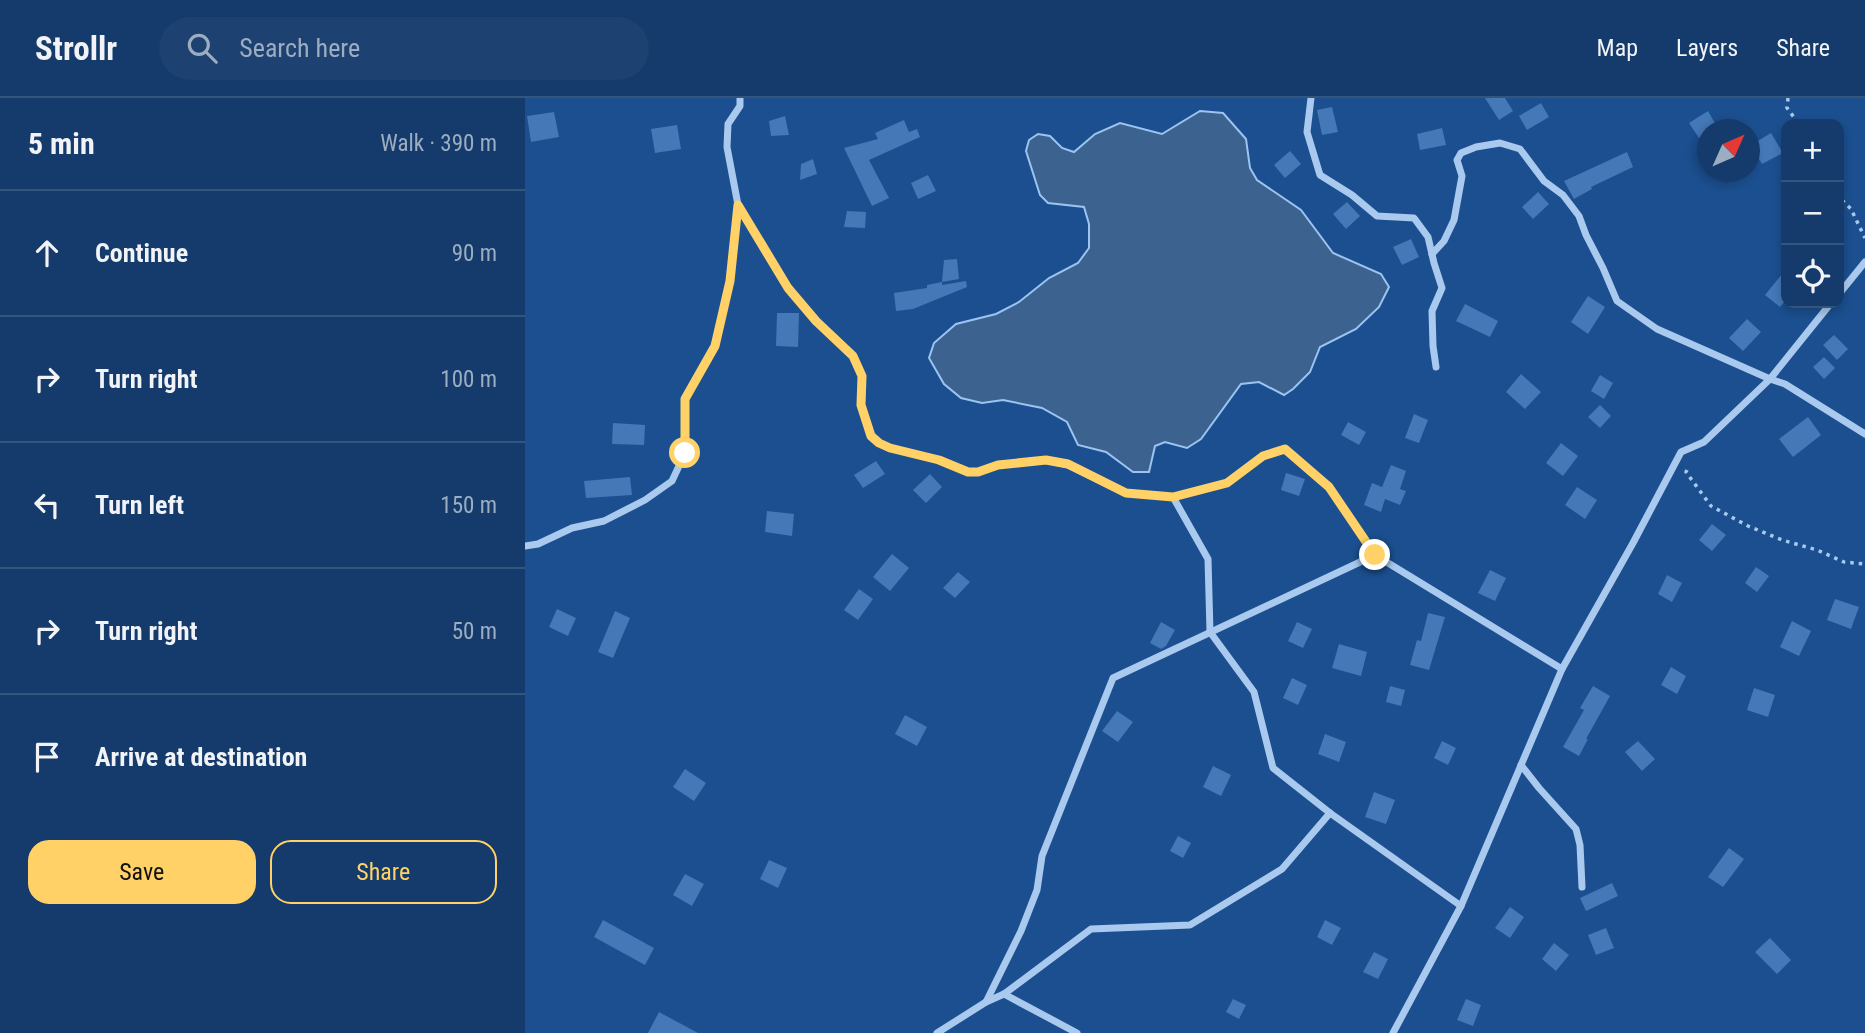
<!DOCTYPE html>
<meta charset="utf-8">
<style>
:root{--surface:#143b6b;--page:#1d4271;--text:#f1f3f6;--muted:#9dadc1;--line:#33557e;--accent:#ffd166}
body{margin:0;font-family:"Roboto Condensed",sans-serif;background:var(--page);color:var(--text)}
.controls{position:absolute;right:21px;top:21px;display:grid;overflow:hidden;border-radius:14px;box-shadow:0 4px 10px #0003}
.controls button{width:63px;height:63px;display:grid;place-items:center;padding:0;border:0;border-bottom:2px solid var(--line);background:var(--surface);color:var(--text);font:35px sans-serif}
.compass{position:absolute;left:1172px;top:21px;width:63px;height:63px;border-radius:50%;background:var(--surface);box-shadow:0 4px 10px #0003;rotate:45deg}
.stop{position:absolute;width:21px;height:21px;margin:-16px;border:5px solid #ffd166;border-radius:50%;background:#fff}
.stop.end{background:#ffd166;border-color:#fff;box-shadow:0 2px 7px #0008}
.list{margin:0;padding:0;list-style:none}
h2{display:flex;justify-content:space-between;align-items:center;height:91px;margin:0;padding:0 28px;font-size:30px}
h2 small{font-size:23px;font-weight:400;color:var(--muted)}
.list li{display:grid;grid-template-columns:46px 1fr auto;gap:21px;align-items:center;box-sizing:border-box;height:126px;padding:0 28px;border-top:2px solid var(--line)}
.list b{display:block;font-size:26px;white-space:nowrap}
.list em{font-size:23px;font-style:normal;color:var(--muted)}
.actions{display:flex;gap:14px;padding:21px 28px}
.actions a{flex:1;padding:16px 0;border:2px solid var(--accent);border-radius:21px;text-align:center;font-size:24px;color:var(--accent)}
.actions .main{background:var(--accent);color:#111}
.icon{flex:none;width:38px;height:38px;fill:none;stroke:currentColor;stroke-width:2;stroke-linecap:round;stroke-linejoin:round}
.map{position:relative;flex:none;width:1340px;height:935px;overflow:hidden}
header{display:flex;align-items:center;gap:42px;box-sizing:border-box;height:98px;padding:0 35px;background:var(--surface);border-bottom:2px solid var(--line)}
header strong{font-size:33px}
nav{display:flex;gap:38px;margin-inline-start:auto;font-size:24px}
.search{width:490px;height:63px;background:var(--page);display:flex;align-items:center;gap:18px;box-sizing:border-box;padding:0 24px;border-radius:38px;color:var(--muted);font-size:26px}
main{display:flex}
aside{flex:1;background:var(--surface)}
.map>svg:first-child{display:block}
.water{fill:#3c6290;stroke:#9cc4f0;stroke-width:2}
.building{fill:#4478b7}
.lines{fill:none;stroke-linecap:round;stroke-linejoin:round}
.path{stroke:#a9c9ee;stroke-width:3.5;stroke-dasharray:3.5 5;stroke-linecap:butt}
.street{stroke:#a9c9ee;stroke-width:7}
.route{stroke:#ffd166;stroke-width:9}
</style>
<header>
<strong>Strollr</strong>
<div class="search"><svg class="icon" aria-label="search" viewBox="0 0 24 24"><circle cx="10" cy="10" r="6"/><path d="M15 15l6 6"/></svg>Search here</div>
<nav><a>Map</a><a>Layers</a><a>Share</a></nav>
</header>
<main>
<aside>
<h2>5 min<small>Walk · 390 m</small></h2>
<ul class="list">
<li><svg class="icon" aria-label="ahead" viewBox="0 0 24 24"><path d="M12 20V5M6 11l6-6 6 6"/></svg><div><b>Continue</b></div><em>90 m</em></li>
<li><svg class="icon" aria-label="right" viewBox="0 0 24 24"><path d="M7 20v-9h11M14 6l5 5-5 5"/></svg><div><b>Turn right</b></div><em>100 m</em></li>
<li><svg class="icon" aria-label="left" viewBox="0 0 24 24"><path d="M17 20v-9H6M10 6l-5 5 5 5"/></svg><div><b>Turn left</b></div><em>150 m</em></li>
<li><svg class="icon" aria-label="right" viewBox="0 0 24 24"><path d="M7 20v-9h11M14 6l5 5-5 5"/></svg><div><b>Turn right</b></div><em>50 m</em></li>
<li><svg class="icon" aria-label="arrive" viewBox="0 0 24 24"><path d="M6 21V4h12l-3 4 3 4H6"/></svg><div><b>Arrive at destination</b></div></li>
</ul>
<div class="actions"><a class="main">Save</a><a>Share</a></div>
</aside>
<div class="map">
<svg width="1340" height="935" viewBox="0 0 1340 935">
<rect width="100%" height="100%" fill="#1b4f8f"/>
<path class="water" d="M675,13l23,2 23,26 4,29 7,12 44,30 32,43 48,21 8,13 -10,20 -23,22 -36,18 -10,25 -17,17 -9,6 -25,-13 -18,2 -40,55 -14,9 -22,-6 -10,4 -6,26h-16l-27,-20 -28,-7 -11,-23 -25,-14 -39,-8 -21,3 -21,-5 -17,-14 -15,-26 5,-15 22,-19 40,-10 23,-12 30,-24 29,-15 11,-15v-24l-5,-17 -36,-4 -8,-8 -14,-44 3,-11 9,-6 12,2 12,12 12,4 21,-18 25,-11 42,11z"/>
<g class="building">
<path d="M960,0h20l8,13 -14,9z"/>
<path d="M1016,5l8,14 -22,13 -8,-14z"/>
<path d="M807,9l6,25 -16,3 -5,-25z"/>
<path d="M1183,13l9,16 -4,3h-6v3l-8,5 -10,-15z"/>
<path d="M29,14l5,25 -28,5 -4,-26z"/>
<path d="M260,18l4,19 -18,1 -2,-15z"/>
<path d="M379,22l5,12 8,-3 3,8 -51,23 20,38 -17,8 -28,-58 34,-9 -3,-6z"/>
<path d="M152,27l4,24 -26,4 -4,-24z"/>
<path d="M917,30l4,17 -26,5 -3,-16z"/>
<path d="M1246,35l12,20 -21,11 -11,-19z"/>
<path d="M765,53l11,13 -16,14 -11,-13z"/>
<path d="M1102,54l6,15 -42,20 1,2 -18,10 -10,-18z"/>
<path d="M288,61l4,15 -17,6 1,-16z"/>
<path d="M403,77l8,16 -18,8 -7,-16z"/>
<path d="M1013,94l11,12 -16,15 -11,-12z"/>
<path d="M822,104l13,14 -14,13 -13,-15z"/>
<path d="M322,113l19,1 -1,16 -21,-1z"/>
<path d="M886,141l8,18 -17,8 -9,-18z"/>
<path d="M432,161l2,20 -17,3 2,-22z"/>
<path d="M1261,171v31l-6,7 -15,-12z"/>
<path d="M441,183l1,6 -54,22 -17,2 -2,-18 33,-5v-3l15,-3v3z"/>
<path d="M1063,198l17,11 -17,27 -17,-12z"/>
<path d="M940,206l33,17 -8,16 -34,-16z"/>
<path d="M252,215h22l-1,34 -22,-1z"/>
<path d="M1222,221l14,13 -18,19 -14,-13z"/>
<path d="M1309,237l14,14 -11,11 -14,-15z"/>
<path d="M1299,259l11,11 -11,11 -11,-12z"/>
<path d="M996,276l20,18 -16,17 -19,-17z"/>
<path d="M1075,277l13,8 -9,16 -13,-8z"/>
<path d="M1075,307l11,11 -11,12 -12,-11z"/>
<path d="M889,316l14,6 -9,23 -14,-5z"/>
<path d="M1283,319l13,18 -28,22 -14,-18z"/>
<path d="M823,324l18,10 -7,13 -18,-10z"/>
<path d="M88,325l32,2 -1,20 -32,-1z"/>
<path d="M1036,345l17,13 -15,20 -17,-13z"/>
<path d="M351,363l9,13 -22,14 -9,-13z"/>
<path d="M866,367l15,6 -6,18 6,2 -6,14 -15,-6 -4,13 -17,-7 8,-22 10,4z"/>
<path d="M761,375l19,6 -6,17 -18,-6z"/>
<path d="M405,376l12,13 -16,16 -13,-13z"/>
<path d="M105,379l2,18 -46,3 -2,-17z"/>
<path d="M1052,389l20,13 -12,19 -20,-14z"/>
<path d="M242,413l27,3 -2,22 -27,-4z"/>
<path d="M1187,426l14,11 -14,16 -13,-11z"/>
<path d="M367,456l17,14 -19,23 -17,-14z"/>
<path d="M1231,469l13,9 -12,16 -12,-9z"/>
<path d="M965,472l16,8 -11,23 -17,-8z"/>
<path d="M433,474l12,10 -15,16 -12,-10z"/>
<path d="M1142,477l15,8 -10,19 -14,-8z"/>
<path d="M334,491l14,10 -15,21 -14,-10z"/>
<path d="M1310,501l24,8 -8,22 -24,-9z"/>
<path d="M32,511l19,9 -8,18 -19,-9z"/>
<path d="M90,513l15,7 -17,40 -15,-6z"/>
<path d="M903,515l17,4 -16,53 -19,-5 7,-25 4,1z"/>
<path d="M1267,523l19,10 -12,25 -19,-9z"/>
<path d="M636,524l14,8 -9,16 -5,3 -11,-6z"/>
<path d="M772,524l15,7 -9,19 -15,-7z"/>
<path d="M814,546l28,8 -6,24 -29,-8z"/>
<path d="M1146,569l15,9 -9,18 -16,-9z"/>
<path d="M767,580l15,7 -9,20 -15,-7z"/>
<path d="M865,588l15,4 -4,16 -15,-4z"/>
<path d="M1068,588l17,10 -24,43h2l-9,17 -16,-9 21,-37 -4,-2z"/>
<path d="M1229,590l21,7 -7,22 -21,-7z"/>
<path d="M592,613l16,11 -15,20 -16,-11z"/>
<path d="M380,617l22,12 -10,19 -22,-12z"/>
<path d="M800,636l21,8 -7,20 -21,-8z"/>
<path d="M917,643l14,7 -8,17 -14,-7z"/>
<path d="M1113,643l17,18 -13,12 -17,-19z"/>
<path d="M688,668l18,9 -10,21 -18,-9z"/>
<path d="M160,671l21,14 -12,18 -21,-14z"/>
<path d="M849,694l21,8 -9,24 -21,-7z"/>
<path d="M653,738l13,7 -8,15 -13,-7z"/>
<path d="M1204,750l15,11 -21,28 -15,-10z"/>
<path d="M244,762l18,8 -9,20 -18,-9z"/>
<path d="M160,776l19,10 -12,22 -19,-11z"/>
<path d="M1087,785l6,13 -32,15 -6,-13z"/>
<path d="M985,809l14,10 -14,21 -15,-10z"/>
<path d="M78,822l51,28 -9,17 -51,-28z"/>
<path d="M800,822l16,8 -9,17 -15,-8z"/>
<path d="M1081,830l8,20 -18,7 -8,-20z"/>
<path d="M1245,840l21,22 -14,14 -22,-22z"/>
<path d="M1029,845l15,12 -13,16 -14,-12z"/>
<path d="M849,854l14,7 -10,20 -15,-7z"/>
<path d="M708,901l13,6 -7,14 -13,-7z"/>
<path d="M941,901l15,6 -8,21 -16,-6z"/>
<path d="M134,914l39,21h-50z"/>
</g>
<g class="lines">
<g class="path">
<path d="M1263,0l-1,10 12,16"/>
<path d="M1314,94l3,8 9,9 14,29"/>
<path d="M1162,372l-1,2 25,34 37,20 34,14 35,10 27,12 21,2"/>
</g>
<g class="street">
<path d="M215,0v8l-12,18 -1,23 11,58 50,83 28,33 37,35 9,20 -1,29 10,31 8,7 11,5 49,12 29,12h10l20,-7 48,-5 22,5 58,28 47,4 54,-14 36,-27 22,-7 44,38 46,68 187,114"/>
<path d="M786,0l-4,34 13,43 32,20 25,21 37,2 14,19 6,26 8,25 -10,23 1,35 3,21"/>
<path d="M907,156l12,-13 10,-21 8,-44 -5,-16 4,-7 15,-6 24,-4 20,6 24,32 19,14 16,21 7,19 17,33 14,33 40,28 113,50 15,5 80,50"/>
<path d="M1314,196l26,-32"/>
<path d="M648,399l35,62 2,73 44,60 19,76 57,45 131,93"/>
<path d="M0,448l13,-2 34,-16 32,-7 41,-21 27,-19 13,-28v-54l30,-53 15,-65 8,-76"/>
<path d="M996,667l18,23 37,41 4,16 2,42"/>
<path d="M479,896l73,39"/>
<path d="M461,904l35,-71 16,-41 5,-34 71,-178 262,-123"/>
<path d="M412,935l49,-31 18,-8 87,-65 99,-4 92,-56 48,-56"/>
<path d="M868,935l68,-127 101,-237 71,-126 48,-91 23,-10 66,-63 61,-76"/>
</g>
</g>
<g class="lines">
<path class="route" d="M160,355v-54l30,-53 15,-65 8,-76 50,83 28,33 37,35 9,20 -1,29 10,31 8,7 11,5 49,12 29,12h10l20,-7 48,-5 22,4 58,29 47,4 54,-14 36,-27 22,-7 44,38 46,68"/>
</g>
</svg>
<div class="controls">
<button>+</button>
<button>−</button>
<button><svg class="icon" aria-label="locate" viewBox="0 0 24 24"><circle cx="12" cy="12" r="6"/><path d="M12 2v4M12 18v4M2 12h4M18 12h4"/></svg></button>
</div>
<svg class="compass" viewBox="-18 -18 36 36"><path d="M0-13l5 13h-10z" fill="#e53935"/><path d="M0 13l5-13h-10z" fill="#9dadc1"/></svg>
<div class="stop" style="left:160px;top:355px"></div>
<div class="stop end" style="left:850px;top:457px"></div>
</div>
</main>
